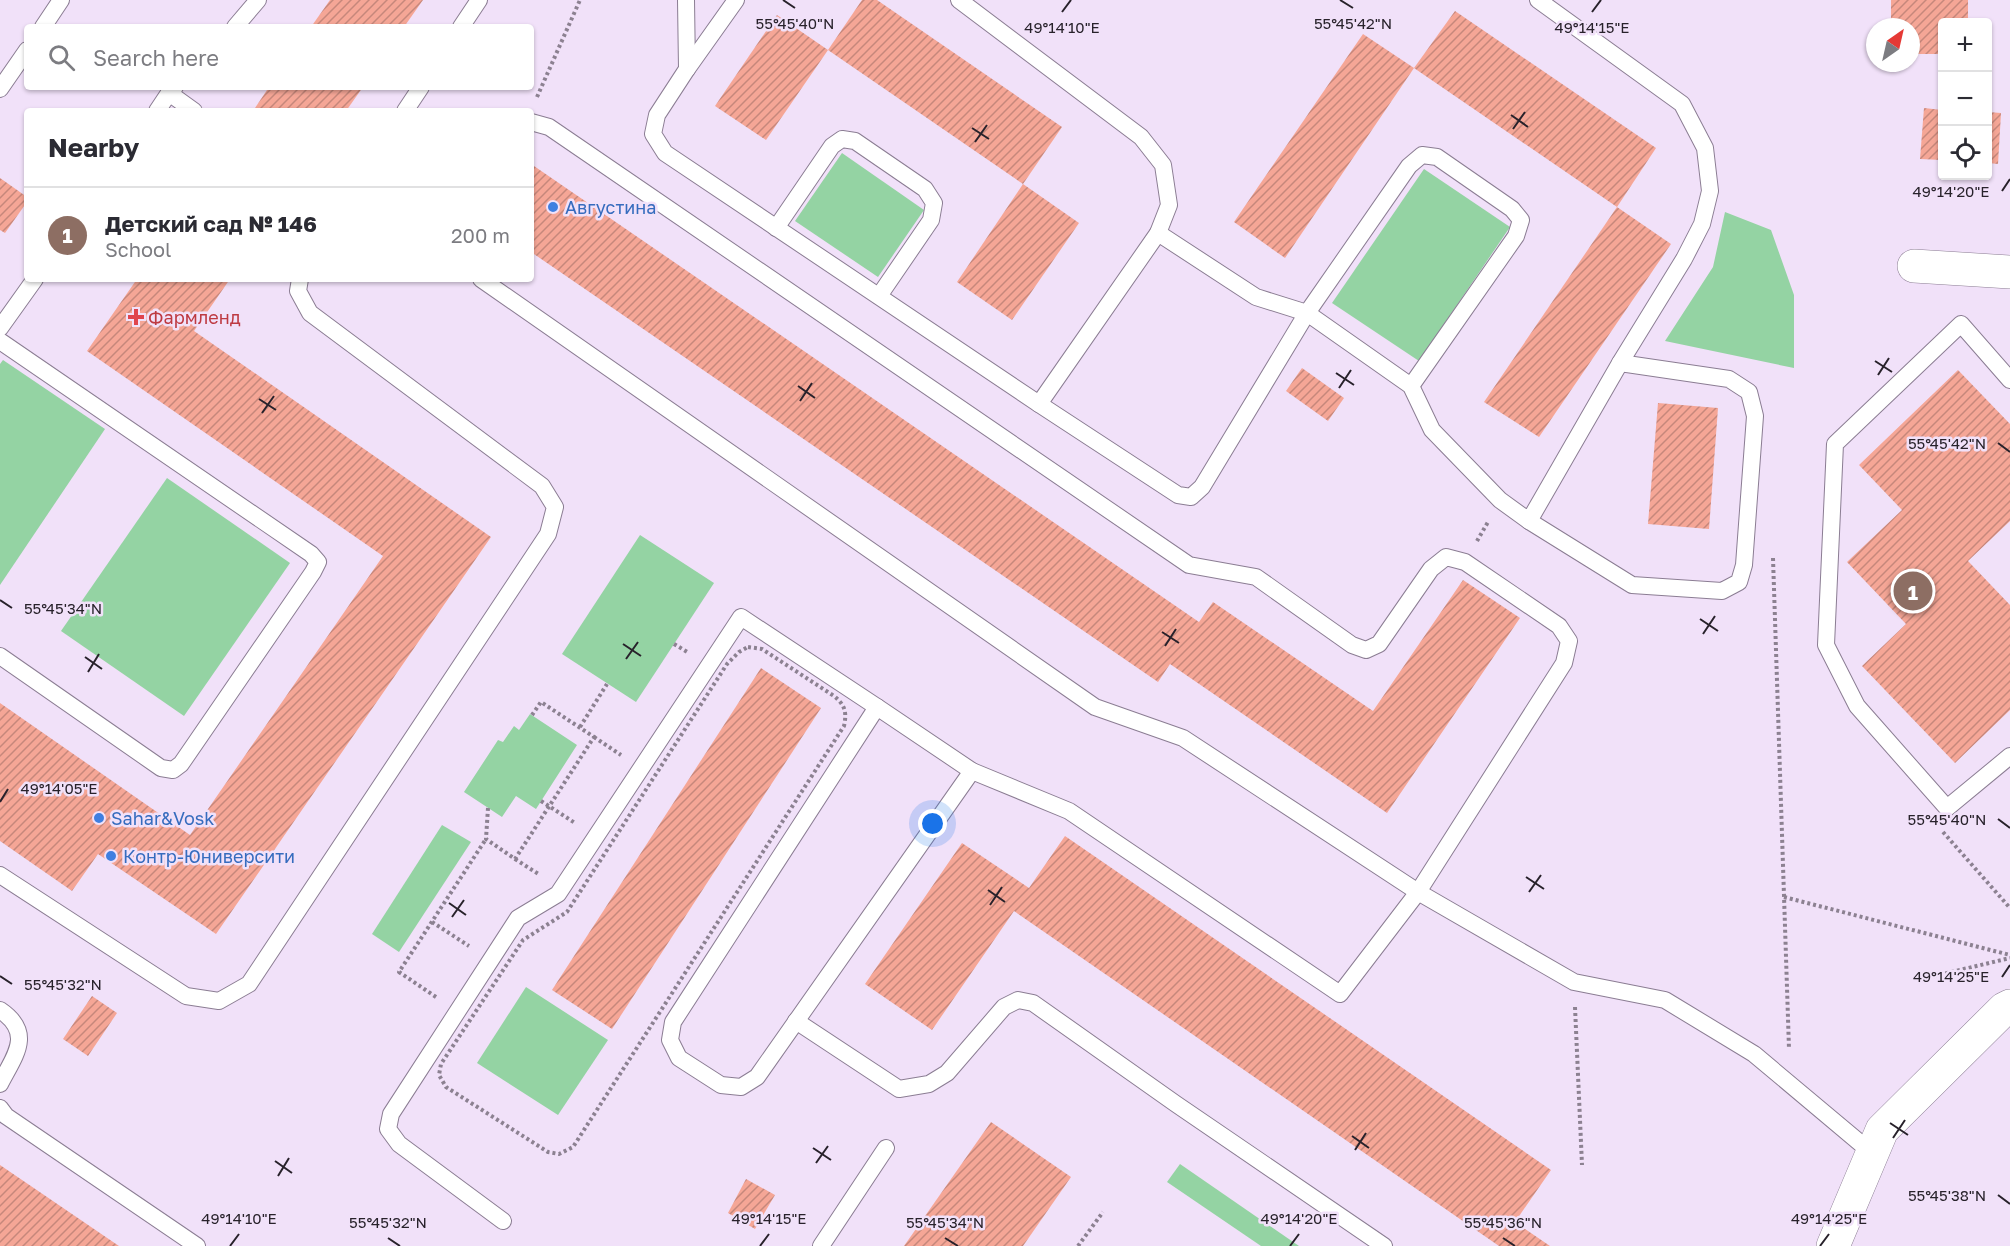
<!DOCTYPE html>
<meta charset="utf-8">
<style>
:root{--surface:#fff;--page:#f2f2f3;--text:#2b2b33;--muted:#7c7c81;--line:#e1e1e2;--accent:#0b8043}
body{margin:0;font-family:"Golos Text",sans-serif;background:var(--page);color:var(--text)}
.controls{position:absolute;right:18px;top:18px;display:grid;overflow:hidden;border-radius:6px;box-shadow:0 2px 4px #0004}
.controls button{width:54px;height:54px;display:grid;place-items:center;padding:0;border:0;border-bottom:2px solid var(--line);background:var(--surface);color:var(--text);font:30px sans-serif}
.compass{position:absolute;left:1866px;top:18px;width:54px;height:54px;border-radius:50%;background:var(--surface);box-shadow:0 2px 4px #0004;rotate:34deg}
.you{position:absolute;left:933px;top:824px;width:21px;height:21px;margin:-15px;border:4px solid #fff;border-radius:50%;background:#1a73e8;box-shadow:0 0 0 9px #1a73e833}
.badge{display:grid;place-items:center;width:39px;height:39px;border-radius:50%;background:var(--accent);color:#fff;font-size:20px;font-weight:700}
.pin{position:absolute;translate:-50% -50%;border:3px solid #fff;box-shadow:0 2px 6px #0006}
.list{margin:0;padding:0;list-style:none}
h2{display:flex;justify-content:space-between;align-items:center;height:78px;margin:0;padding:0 24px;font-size:26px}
h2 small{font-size:20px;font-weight:400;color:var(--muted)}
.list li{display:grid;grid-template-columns:39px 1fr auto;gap:18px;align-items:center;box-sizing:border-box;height:96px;padding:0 24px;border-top:2px solid var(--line)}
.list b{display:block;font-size:22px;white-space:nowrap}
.list p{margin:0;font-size:20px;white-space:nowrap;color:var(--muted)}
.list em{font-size:20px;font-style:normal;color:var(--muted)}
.icon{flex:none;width:33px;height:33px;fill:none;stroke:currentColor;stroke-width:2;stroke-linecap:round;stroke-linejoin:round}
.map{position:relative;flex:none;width:2010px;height:1246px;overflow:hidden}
.search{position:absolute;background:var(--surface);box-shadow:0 2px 4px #0004;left:24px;top:24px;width:510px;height:66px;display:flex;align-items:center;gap:15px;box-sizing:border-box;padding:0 21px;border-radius:6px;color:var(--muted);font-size:22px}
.panel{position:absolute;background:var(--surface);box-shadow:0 2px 4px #0004;left:24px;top:108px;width:510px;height:174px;border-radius:6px}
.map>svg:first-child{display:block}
.green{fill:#94d3a3}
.building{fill:url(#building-hatch)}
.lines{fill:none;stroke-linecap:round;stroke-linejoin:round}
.service-casing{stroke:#8b7d93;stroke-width:18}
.minor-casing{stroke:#8b7d93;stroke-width:34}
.tertiary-casing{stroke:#8b7d93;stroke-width:34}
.path{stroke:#8c8191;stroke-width:4;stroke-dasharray:3 3;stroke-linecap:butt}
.service{stroke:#fff;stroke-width:16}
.minor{stroke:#fff;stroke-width:33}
.tertiary{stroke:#fff;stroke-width:33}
.ticks{fill:none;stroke:#28222b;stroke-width:2}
.shop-dot{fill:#3f7fe0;stroke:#f1e1f9;stroke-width:2}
.health-dot{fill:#e0444e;stroke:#f1e1f9;stroke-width:2}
.labels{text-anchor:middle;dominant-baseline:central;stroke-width:5;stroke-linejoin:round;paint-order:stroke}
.shop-label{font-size:18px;fill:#366cbe;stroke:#f1e1f9;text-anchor:start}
.health-label{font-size:18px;fill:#be3a42;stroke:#f1e1f9;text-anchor:start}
.ticks-label{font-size:15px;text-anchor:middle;fill:#28222b;stroke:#f1e1f9;stroke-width:5;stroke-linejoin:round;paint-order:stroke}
</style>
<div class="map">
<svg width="2010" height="1246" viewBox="0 0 2010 1246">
<defs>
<pattern id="building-hatch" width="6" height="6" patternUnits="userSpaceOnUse" patternTransform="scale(1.5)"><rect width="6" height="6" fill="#f5a696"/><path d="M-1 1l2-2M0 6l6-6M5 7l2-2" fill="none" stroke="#c6877b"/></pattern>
</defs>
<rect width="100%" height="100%" fill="#f1e1f9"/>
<g class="green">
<path d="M842,153l82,57 -46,67 -83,-56z"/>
<path d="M1424,169l86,58 -91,134 -87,-58z"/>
<path d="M1725,212l46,18 23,65v73l-129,-27 48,-74z"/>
<path d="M3,360l102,69 -105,156v-221z"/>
<path d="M167,478l123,85 -106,153 -123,-85z"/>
<path d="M640,535l74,48 -78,119 -74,-48z"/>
<path d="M530,714l47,31 -41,64 -20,-13 -14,21 -38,-25 34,-52 5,2 11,-16 5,4z"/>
<path d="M442,825l29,17 -72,110 -27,-18z"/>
<path d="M526,987l82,53 -50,75 -81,-52z"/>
<path d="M1180,1164l119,82h-38l-94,-64z"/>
</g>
<g class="building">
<path d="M330,0h93l-19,27h-93z"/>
<path d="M862,0h15l185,127 -39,57 -195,-134z"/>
<path d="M1891,0h77v22h-26v32h-31v-27h-20z"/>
<path d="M1455,11l201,137 -39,59 -203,-139z"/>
<path d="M777,15l51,35 -62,90 -51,-34z"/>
<path d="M1363,34l51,34 -129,190 -51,-36z"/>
<path d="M269,87h94l-17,24h-93z"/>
<path d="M1924,108l18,2v50l-22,-1z"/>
<path d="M1988,112l13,1 -3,51 -10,-1z"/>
<path d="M534,166l665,456 14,-20 160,109 90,-131 57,38 -133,195 -217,-149 -12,18 -627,-430v-81z"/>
<path d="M0,178l27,19v5l-22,31 -5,-3z"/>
<path d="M1023,184l56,39 -67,97 -55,-38z"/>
<path d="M1617,207l54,37 -132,193 -55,-35z"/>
<path d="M137,279h93l-36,52 297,206 -275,397 -118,-80 -26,37 -72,-50v-138l190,132 193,-279 -296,-205z"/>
<path d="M1302,368l42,30 -16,23 -42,-30z"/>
<path d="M1958,370l52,54v97l-42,40 42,44v105l-55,53 -93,-97 44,-42 -59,-62 55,-52 -43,-45z"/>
<path d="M1658,403l60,5 -9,121 -61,-5z"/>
<path d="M761,668l60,40 -209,321 -60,-39z"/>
<path d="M1065,836l486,334 -36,52 35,24h-51l-485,-335 -82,119 -67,-46 97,-141 67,45z"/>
<path d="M92,996l25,17 -29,43 -25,-17z"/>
<path d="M991,1122l80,55 -48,69h-119z"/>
<path d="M0,1165l119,81h-119z"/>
<path d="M746,1179l29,16 -20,34 -27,-16z"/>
</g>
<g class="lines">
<defs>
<g id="service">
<path d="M686,0l1,69 -30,46 -4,19 12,19 374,251 119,-171 11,-28 -6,-40 -22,-28 -182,-137"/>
<path d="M43,27l18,-27"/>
<path d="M235,27l23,-27"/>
<path d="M461,27l18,-27"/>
<path d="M687,69l49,-69"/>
<path d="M175,87l-6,6 25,18"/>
<path d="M0,89l27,-39"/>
<path d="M157,111l12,-18"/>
<path d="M405,111l16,-24"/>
<path d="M531,122l18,5 640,438 67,12 96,68 14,5 13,-6 52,-75 15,-12 19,5 94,64 10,15 -5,22 -146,229 -78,102 -271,-183 -97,-40 -95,-64"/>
<path d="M776,228l56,-82 10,-7 13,2 70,48 9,14 -3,17 -52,76"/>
<path d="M1158,233l98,64 51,16 102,-147 13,-11 15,2 75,52 9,11 -5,16 -105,150"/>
<path d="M481,279l614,428 88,31 235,154 156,90 91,18 89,54 118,99"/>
<path d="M0,328l35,-49"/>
<path d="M0,341l311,213 7,8 -5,10 -132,192 -8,6 -12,-2 -161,-112"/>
<path d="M2010,380l-49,-56 -126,120 -9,201 31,61 90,102 63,-52"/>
<path d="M1039,404l139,91 13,2 11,-10 105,-174 104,73 21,44 68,70 29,21 91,-158 64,-104 18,-35 8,-33 -5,-43 -23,-44 -144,-104"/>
<path d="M1529,521l103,64 90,6 17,-9 5,-17 11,-149 -6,-24 -20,-13 -109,-16"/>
<path d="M0,875l186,121 33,5 30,-17 299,-450 7,-27 -13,-21 -232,-173 -12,-22 2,-12"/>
<path d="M0,1010c34,23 15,45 0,74"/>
<path d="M796,1021l103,68 30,-5 18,-11 57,-66 14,-7 15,3 143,101 208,142"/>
<path d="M0,1108l6,8 191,130"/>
<path d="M503,1221l-104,-77 -11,-15 3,-15 127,-196 40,-24 183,-277 136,90 -204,315 -3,18 9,18 42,27 20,2 16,-10 215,-306"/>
<path d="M821,1246l65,-98"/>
</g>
<path id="minor" d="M1914,266l96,6"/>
<path id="tertiary" d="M1833,1246l49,-116 122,-121 6,-3"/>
</defs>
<use href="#service" class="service-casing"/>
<use href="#minor" class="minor-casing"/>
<use href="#tertiary" class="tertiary-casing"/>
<g class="path">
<path d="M537,97l43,-97"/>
<path d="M1477,541l11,-19"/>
<path d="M1773,558l16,491"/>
<path d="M674,644l15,9"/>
<path d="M748,647l14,2 72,47c11,9 13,16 10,30l-271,421 -14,7 -11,-2 -102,-65 -7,-12 2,-11 82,-124 44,-28 160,-248 12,-12z"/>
<path d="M580,727l27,-43"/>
<path d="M594,737l27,18"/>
<path d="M541,801l34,22"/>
<path d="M488,808l-2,31 29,20 79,-122 -53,-35 -9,13"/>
<path d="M1943,832l67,76"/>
<path d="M515,859l25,16"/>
<path d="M1784,897l226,58"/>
<path d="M432,922l37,24"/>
<path d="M1922,979l88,-21"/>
<path d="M436,997l-37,-25 87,-133"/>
<path d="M1575,1007l7,158"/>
<path d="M1078,1246l25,-34"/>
</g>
<use href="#service" class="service"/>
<use href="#minor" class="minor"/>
<use href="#tertiary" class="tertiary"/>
</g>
<path class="ticks" d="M783,0l12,8M1340,0l13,8M1062,12l9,-12M1592,12l9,-12M1511,115l17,12M972,128l17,11M1513,129l12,-17M975,142l12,-17M2002,191l8,-12M1875,361l17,11M1336,373l18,12M1878,375l11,-17M798,386l17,12M1339,388l12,-18M259,399l17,11M800,401l12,-18M262,413l12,-17M1998,443l12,9M0,600l12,8M1700,619l18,12M1162,632l17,11M1703,634l12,-18M623,644l18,12M1165,646l11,-17M85,657l17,12M626,659l12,-17M88,672l11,-18M0,802l8,-13M1998,819l12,9M1526,877l18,12M988,890l17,12M1529,892l12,-17M449,903l17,12M990,905l12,-18M452,917l12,-17M0,976l12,8M2002,977l8,-12M1890,1123l18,12M1352,1136l17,12M1893,1138l12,-18M813,1148l18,12M1355,1150l11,-17M275,1161l17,12M816,1163l12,-17M278,1176l11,-18M1998,1195l12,9M388,1238l12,8M945,1238l13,8M1503,1238l12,8M230,1246l9,-12M760,1246l9,-12M1290,1246l9,-12M1820,1246l9,-12"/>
<g class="shop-dot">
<circle cx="553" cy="207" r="6"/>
<circle cx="99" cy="818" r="6"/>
<circle cx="111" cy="856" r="6"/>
</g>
<path class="health-dot" d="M133 308h6v6h6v6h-6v6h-6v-6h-6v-6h6z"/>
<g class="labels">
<g class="shop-label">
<text x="565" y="207">Августина</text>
<text x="111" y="818">Sahar&amp;Vosk</text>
<text x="123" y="856">Контр-Юниверсити</text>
</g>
<g class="health-label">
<text x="148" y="317">Фармленд</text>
</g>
</g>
<g class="ticks-label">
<text x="1353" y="29">55°45'42"N</text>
<text x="795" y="29">55°45'40"N</text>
<text x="1592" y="33">49°14'15"E</text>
<text x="1062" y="33">49°14'10"E</text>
<text x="1951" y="197">49°14'20"E</text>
<text x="1947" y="449">55°45'42"N</text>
<text x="63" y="614">55°45'34"N</text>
<text x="59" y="794">49°14'05"E</text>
<text x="1947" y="825">55°45'40"N</text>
<text x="1951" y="982">49°14'25"E</text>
<text x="63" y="990">55°45'32"N</text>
<text x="1947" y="1201">55°45'38"N</text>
<text x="239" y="1224">49°14'10"E</text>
<text x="769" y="1224">49°14'15"E</text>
<text x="1299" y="1224">49°14'20"E</text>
<text x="1829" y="1224">49°14'25"E</text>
<text x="388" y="1228">55°45'32"N</text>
<text x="945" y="1228">55°45'34"N</text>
<text x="1503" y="1228">55°45'36"N</text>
</g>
</svg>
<div class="controls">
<button>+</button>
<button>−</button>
<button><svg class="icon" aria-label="locate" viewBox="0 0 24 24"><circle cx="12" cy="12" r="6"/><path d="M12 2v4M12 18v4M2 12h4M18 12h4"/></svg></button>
</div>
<svg class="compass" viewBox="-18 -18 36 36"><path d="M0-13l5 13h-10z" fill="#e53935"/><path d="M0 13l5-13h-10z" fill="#7c7c81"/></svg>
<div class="you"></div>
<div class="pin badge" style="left:1913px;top:591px;background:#8d6e63">1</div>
<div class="search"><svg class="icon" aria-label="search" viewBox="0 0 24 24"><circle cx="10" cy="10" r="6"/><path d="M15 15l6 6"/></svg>Search here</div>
<section class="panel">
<h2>Nearby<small></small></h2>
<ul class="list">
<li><span class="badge" style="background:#8d6e63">1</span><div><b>Детский сад № 146</b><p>School</p></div><em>200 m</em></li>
</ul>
</section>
</div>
